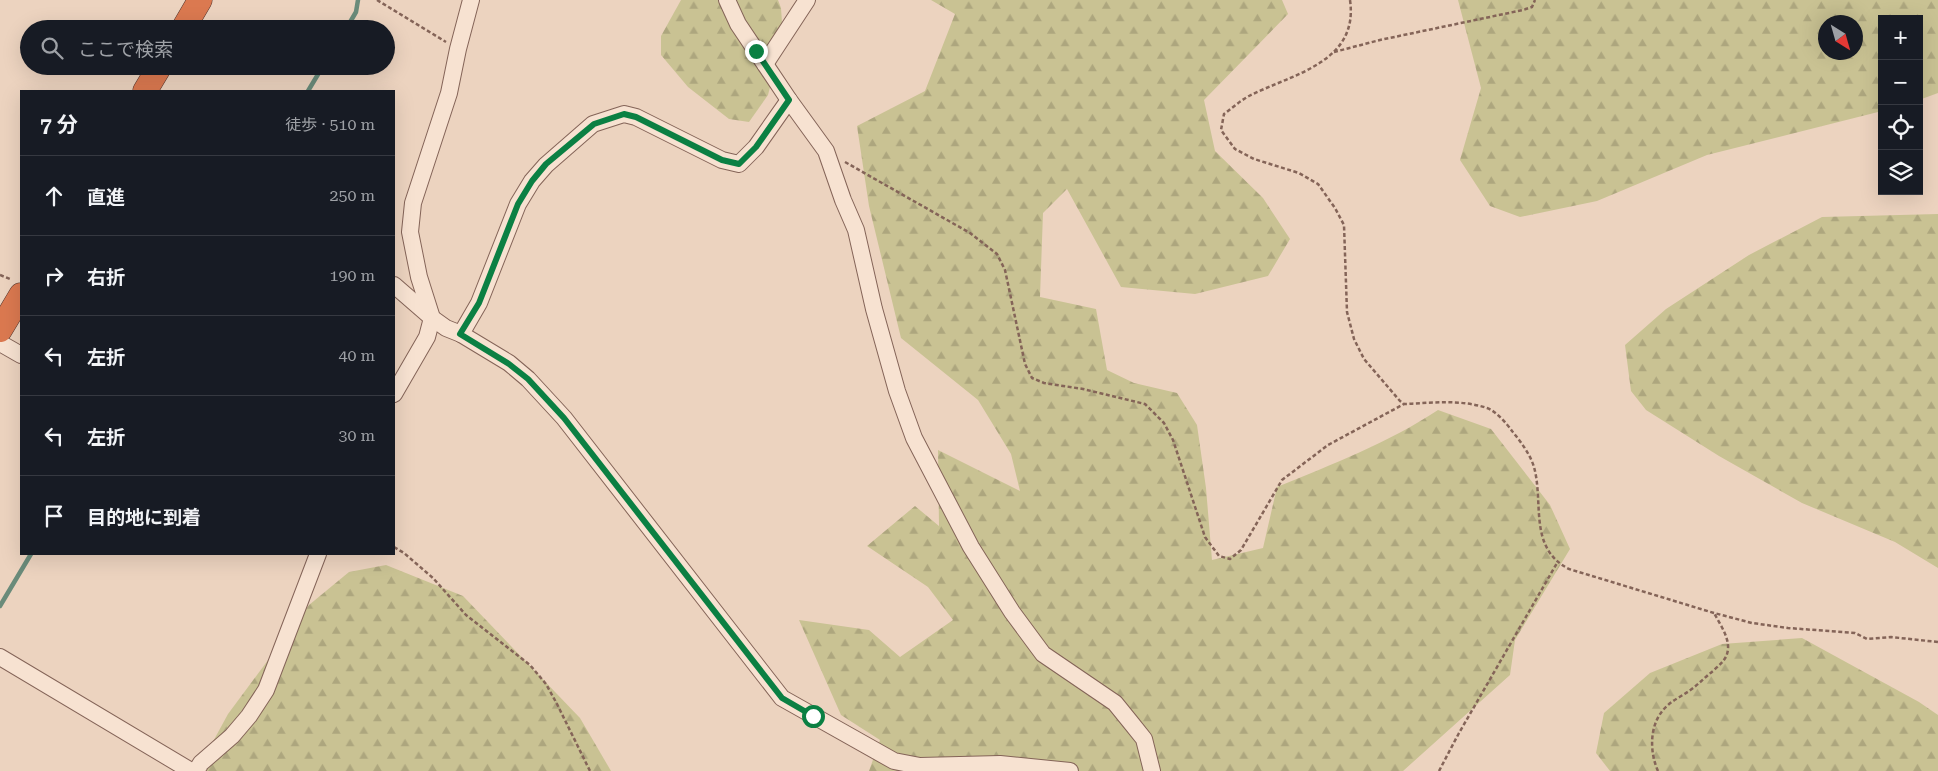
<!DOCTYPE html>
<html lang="ja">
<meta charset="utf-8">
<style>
:root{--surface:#171b24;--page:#242831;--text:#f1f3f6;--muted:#9ea1a6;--line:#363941}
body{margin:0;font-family:"Roboto Serif","Noto Sans JP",serif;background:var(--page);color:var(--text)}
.controls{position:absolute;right:15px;top:15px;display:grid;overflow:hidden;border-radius:0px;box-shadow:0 5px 20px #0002}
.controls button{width:45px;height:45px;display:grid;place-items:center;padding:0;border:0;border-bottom:1px solid var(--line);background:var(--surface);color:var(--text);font:25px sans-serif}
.compass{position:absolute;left:1818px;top:15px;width:45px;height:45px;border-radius:50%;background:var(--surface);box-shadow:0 5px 20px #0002;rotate:143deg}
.stop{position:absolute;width:15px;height:15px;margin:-11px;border:4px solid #0b8043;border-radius:50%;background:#fff}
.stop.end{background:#0b8043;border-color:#fff;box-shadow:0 1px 5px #0008}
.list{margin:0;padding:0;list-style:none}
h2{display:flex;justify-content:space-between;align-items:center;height:65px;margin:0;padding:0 20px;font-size:21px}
h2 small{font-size:16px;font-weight:400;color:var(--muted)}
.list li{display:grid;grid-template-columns:32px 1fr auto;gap:15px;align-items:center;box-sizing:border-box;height:80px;padding:0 20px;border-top:1px solid var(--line)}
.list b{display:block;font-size:19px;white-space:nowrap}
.list em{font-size:16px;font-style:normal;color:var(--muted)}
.icon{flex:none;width:28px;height:28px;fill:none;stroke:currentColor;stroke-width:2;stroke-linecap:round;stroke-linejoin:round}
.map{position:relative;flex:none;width:1938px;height:771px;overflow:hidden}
.search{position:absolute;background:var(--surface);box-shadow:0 5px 20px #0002;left:20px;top:20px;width:375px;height:55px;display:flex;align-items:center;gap:12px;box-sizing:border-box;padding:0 18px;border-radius:28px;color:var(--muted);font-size:19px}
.panel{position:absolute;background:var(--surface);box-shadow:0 5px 20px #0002;left:20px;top:90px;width:375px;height:465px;border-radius:0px}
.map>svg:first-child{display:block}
.forest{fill:url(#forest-firs);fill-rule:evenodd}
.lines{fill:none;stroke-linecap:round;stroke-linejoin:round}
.stream{stroke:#6a8b7a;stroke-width:4.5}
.minor-casing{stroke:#846458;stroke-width:18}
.highway-casing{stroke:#52342c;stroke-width:25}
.path{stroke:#846458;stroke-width:2.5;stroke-dasharray:4 2.5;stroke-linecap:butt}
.minor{stroke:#f7e2d1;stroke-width:16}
.highway{stroke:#db7950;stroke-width:24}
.route{stroke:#0b8043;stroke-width:6}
</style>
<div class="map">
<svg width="1938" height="771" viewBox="0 0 1938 771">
<defs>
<pattern id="forest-firs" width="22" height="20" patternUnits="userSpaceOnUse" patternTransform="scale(1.25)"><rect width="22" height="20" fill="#c9c293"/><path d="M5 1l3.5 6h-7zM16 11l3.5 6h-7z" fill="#ada67e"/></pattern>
</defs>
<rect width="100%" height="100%" fill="#ecd3bf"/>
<g class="forest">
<path d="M681,0h97l3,8 2,29 -15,58 -19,27 -20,-3 -41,-32 -27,-32v-19z"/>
<path d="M931,0h351l6,14 -84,86 11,51 48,47 27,41 -22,37 -73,18 -74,-7 -54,-98 -24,24 -3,84 56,12 11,61 27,13 43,10 20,32 9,63 6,72 51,-12 14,-61c56,-23 111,-44 161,-77l53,19 59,76 20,44 -55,91 -5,35 -107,96h-534l11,-31 -39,-25 -42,-95 70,10 31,27 53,-37 -25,-33 -61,-41 48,-40 24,20 -1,-76 82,41 -9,-37 -33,-54 -77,-62 -32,-132 -12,-80 68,-35 30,-77z"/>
<path d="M1458,0h480v93l-19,7v-81h-37v92l-175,44 -110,46 -77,16 -30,-11 -30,-46 21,-72zM1826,22h30v30h-30z"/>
<path d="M1938,214v354l-43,-26 -93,-39 -83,-47 -73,-46 -15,-19 -6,-46 41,-36 83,-54 73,-38z"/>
<path d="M386,565l77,31 117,122 31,53h-414l31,-57 81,-109 40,-33z"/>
<path d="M1802,638l117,64 19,13v56h-328l-14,-18 8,-40 46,-40 72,-29z"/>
</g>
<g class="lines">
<g class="stream">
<path d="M346,29l10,-17 2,-12"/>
<path d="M308,91l15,-25"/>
<path d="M0,606l31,-52"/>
</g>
<defs>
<g id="minor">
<path d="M727,0l11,24 51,76 37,51 17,49 13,30 18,79 23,82 17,47 57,109 41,65 31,42 72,49 17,21 12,15 8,32"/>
<path d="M765,64l42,-64"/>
<path d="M394,285l38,33 14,10 15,6 48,29 19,16 36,39 218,280 112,63 26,5 80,-2 70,7"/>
<path d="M461,334l18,-31 39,-99 14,-23 14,-16 47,-41 31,-10 12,3 86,43 17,4 17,-17 33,-47"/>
<path d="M0,343l21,12"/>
<path d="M394,394l33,-57 5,-19 -13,-41 -9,-45 3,-29 36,-110 9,-44 13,-49"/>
<path d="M0,657l191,114"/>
<path d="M196,771l5,-8 31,-27 17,-20 17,-26 52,-136"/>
</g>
<g id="highway">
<path d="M183,29l17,-29"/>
<path d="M145,91l15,-25"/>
<path d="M0,330l21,-35"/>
</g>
</defs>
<use href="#minor" class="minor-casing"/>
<use href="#highway" class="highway-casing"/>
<g class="path">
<path d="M377,0l69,42"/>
<path d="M1350,0c9,63 -58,74 -101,96 -9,5 -17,12 -25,18l-3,16 14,19 19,10 45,14 19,11 17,24 9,17 3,87 7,27 10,20 36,42 4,3c28,-1 56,-5 83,4 9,3 20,16 25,23 9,11 18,23 22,36 10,36 -6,81 35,102l145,44 38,10 36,5 67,5 12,6 24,-2 47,5"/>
<path d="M1334,52l46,-12 143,-30 9,-3 3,-7"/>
<path d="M845,162l125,71 27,21 8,16 20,94 7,14 12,5 39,6 62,15 19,19 9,17 32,97 14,19 11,3 11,-9 41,-70 46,-35 76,-41"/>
<path d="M0,275l10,4"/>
<path d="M394,547l10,6 29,25 33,37 64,50 16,19 11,20 33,67"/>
<path d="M1439,771l20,-38 98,-170"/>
<path d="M1658,771c-9,-20 -9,-49 9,-65 6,-6 15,-10 22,-15 9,-6 16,-14 24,-20 7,-7 14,-11 15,-22 1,-12 -8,-25 -14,-36"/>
</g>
<use href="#minor" class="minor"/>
<use href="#highway" class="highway"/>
</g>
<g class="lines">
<path class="route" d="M756,51l33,49 -33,47 -17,17 -17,-4 -86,-43 -12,-3 -30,10 -48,40 -14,17 -14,23 -39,99 -19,31 49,30 19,15 36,39 218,280 31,18"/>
</g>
</svg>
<div class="controls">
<button>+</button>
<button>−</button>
<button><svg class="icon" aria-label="locate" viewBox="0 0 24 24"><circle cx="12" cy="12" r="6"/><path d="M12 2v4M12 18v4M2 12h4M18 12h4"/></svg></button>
<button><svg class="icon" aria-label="layers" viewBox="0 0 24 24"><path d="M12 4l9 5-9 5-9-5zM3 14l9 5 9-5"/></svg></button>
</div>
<svg class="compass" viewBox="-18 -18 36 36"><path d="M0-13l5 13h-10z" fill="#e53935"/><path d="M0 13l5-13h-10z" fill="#9ea1a6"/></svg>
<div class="stop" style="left:813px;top:716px"></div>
<div class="stop end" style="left:756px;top:51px"></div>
<div class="search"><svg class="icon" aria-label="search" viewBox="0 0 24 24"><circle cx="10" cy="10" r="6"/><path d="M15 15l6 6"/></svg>ここで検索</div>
<section class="panel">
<h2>7 分<small>徒歩 · 510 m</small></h2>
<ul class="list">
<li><svg class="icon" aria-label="ahead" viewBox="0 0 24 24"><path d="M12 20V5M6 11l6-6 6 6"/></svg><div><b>直進</b></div><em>250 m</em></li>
<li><svg class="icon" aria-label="right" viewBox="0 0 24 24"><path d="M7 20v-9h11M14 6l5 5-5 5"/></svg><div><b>右折</b></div><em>190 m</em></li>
<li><svg class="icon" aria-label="left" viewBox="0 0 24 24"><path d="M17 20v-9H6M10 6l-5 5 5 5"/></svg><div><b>左折</b></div><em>40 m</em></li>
<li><svg class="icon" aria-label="left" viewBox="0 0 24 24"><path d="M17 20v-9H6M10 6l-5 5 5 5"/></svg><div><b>左折</b></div><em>30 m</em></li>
<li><svg class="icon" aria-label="arrive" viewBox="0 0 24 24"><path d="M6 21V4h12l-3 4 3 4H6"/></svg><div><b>目的地に到着</b></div></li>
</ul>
</section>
</div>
